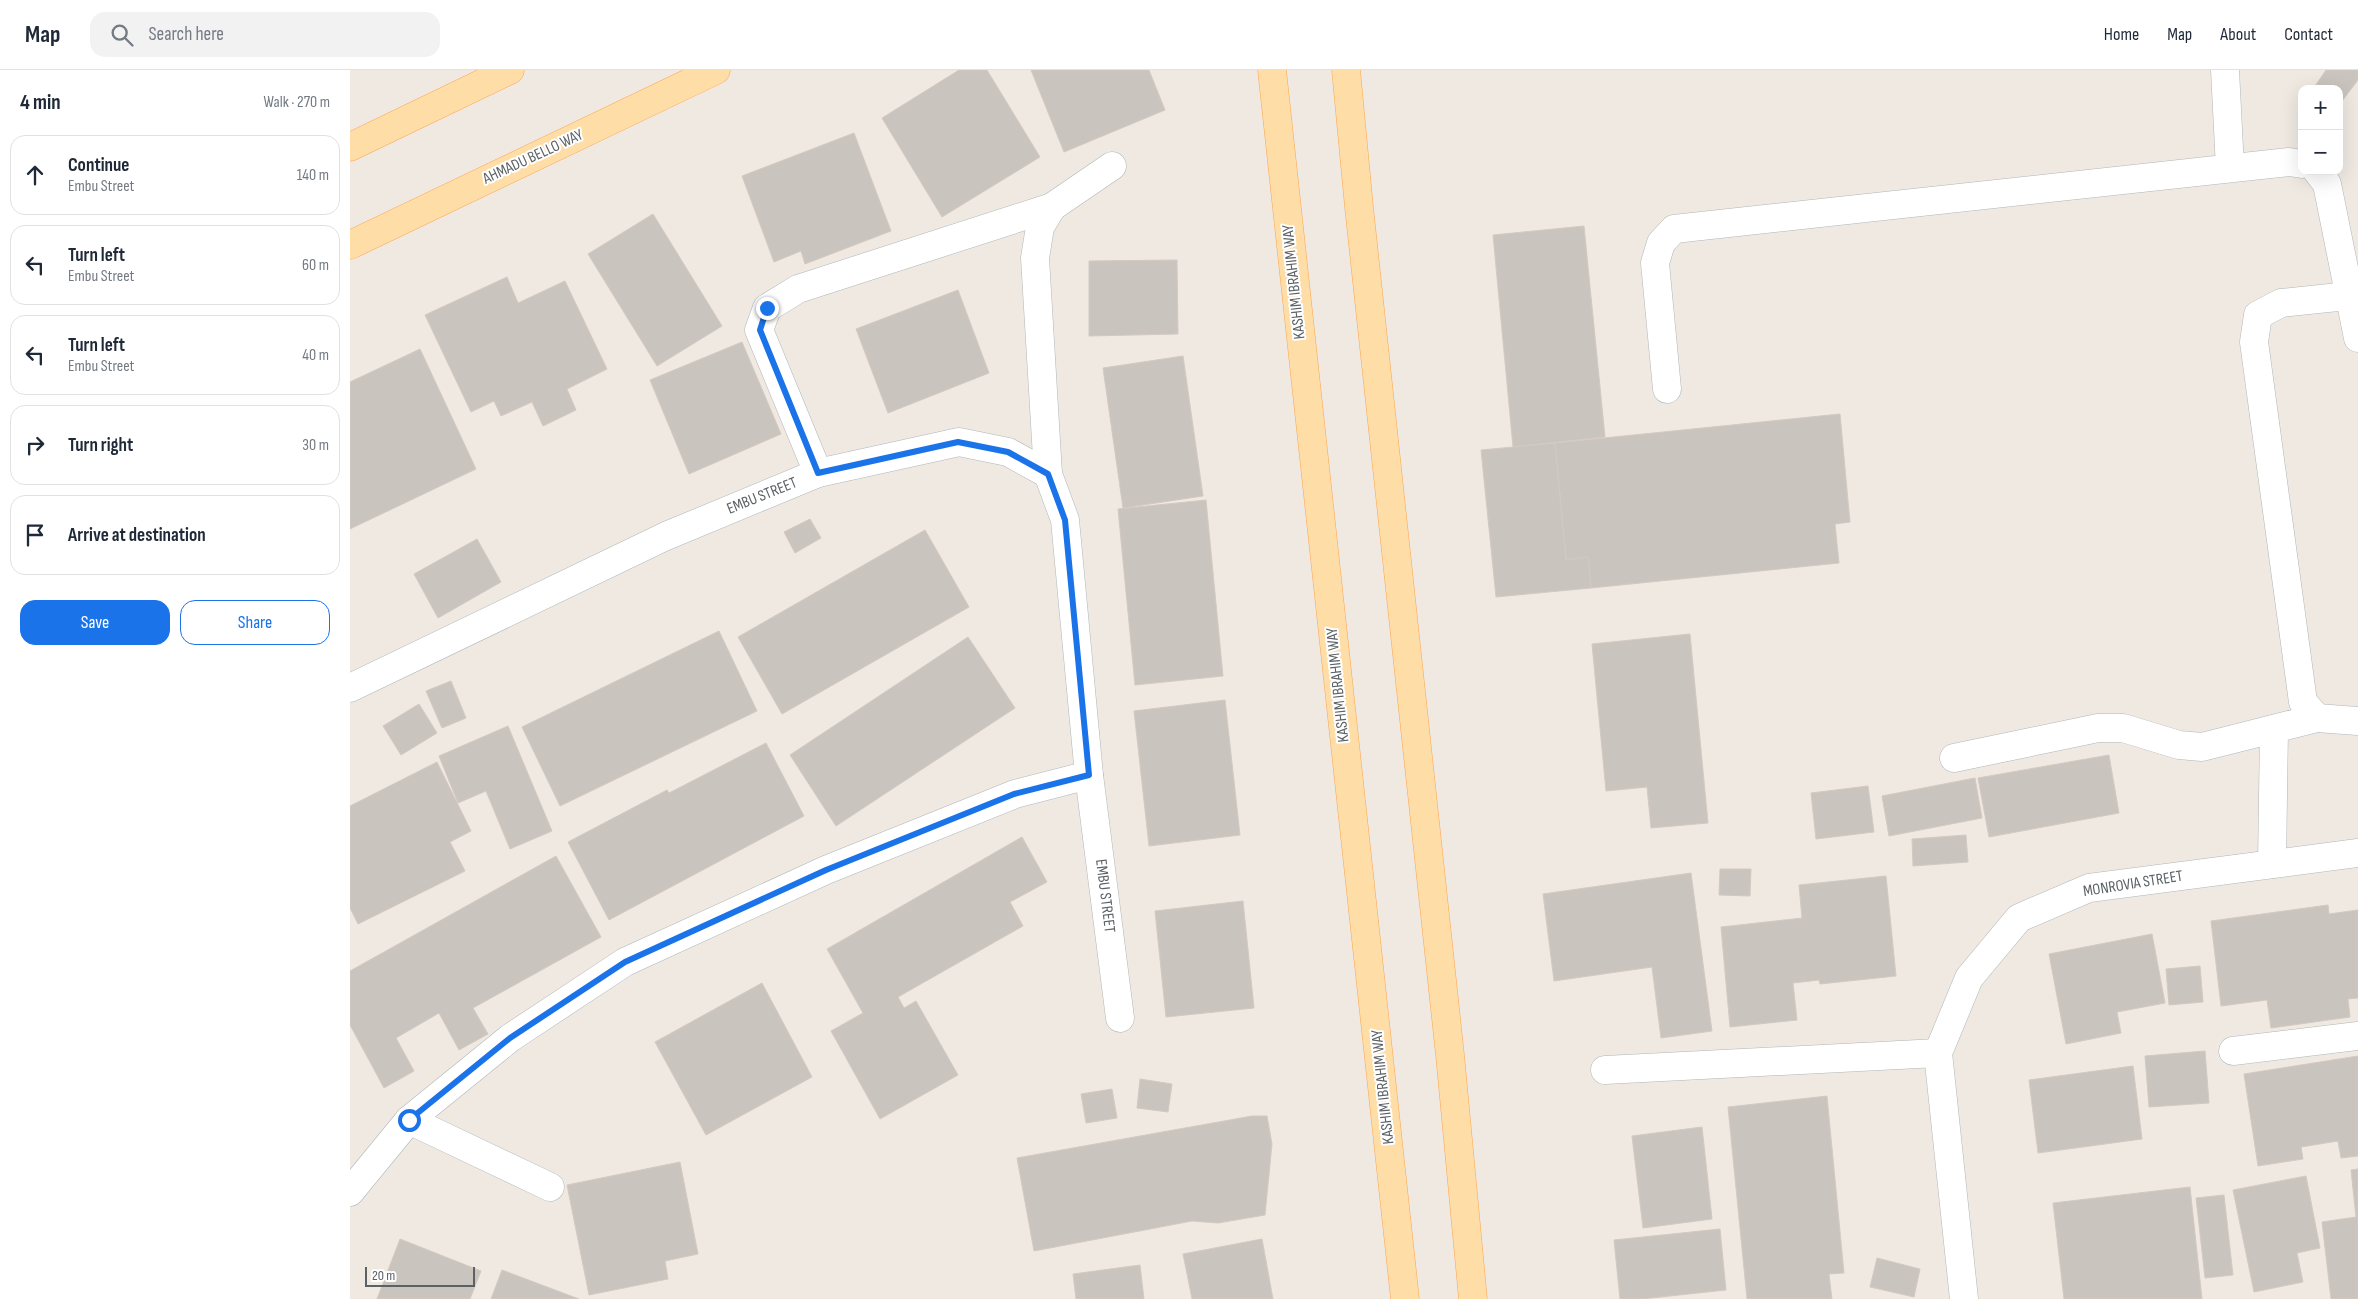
<!DOCTYPE html>
<meta charset="utf-8">
<style>
:root{--surface:#fff;--page:#f2f2f3;--text:#1f2937;--muted:#747a83;--line:#e0e1e3;--accent:#1a73e8}
body{margin:0;font-family:"Sofia Sans Condensed",sans-serif;background:var(--page);color:var(--text)}
.controls{position:absolute;right:15px;top:15px;display:grid;overflow:hidden;border-radius:10px;box-shadow:0 5px 20px #0002}
.controls button{width:45px;height:45px;display:grid;place-items:center;padding:0;border:0;border-bottom:1px solid var(--line);background:var(--surface);color:var(--text);font:25px sans-serif}
.scale{position:absolute;left:15px;bottom:12px;width:110px;box-sizing:border-box;padding-left:5px;border:2px solid #5b6165;border-top:0;font-size:14px;line-height:18px;white-space:nowrap;color:#5b6165;-webkit-text-stroke:4px #fff;paint-order:stroke}
.stop{position:absolute;width:15px;height:15px;margin:-11px;border:4px solid #1a73e8;border-radius:50%;background:#fff}
.stop.end{background:#1a73e8;border-color:#fff;box-shadow:0 1px 5px #0008}
.list{margin:0;padding:0;list-style:none}
h2{display:flex;justify-content:space-between;align-items:center;height:65px;margin:0;padding:0 20px;font-size:21px}
h2 small{font-size:16px;font-weight:400;color:var(--muted)}
.list li{display:grid;grid-template-columns:32px 1fr auto;gap:15px;align-items:center;box-sizing:border-box;height:80px;margin:0 10px 10px;padding:0 10px;border:1px solid var(--line);border-radius:15px}
.list b{display:block;font-size:19px;white-space:nowrap}
.list p{margin:0;font-size:16px;white-space:nowrap;color:var(--muted)}
.list em{font-size:16px;font-style:normal;color:var(--muted)}
.actions{display:flex;gap:10px;padding:15px 20px}
.actions a{flex:1;padding:11px 0;border:1px solid var(--accent);border-radius:15px;text-align:center;font-size:18px;color:var(--accent)}
.actions .main{background:var(--accent);color:#fff}
.icon{flex:none;width:28px;height:28px;fill:none;stroke:currentColor;stroke-width:2;stroke-linecap:round;stroke-linejoin:round}
.map{position:relative;flex:none;width:2008px;height:1229px;overflow:hidden}
header{display:flex;align-items:center;gap:30px;box-sizing:border-box;height:70px;padding:0 25px;background:var(--surface);border-bottom:1px solid var(--line)}
header strong{font-size:24px}
nav{display:flex;gap:28px;margin-inline-start:auto;font-size:18px}
.search{width:350px;height:45px;background:var(--page);display:flex;align-items:center;gap:12px;box-sizing:border-box;padding:0 18px;border-radius:15px;color:var(--muted);font-size:19px}
main{display:flex}
aside{flex:1;background:var(--surface)}
.map>svg:first-child{display:block}
.building{fill:#cac4bf;stroke:#d4c9c0}
.lines{fill:none;stroke-linecap:round;stroke-linejoin:round}
.minor-casing{stroke:#b0b6b9;stroke-width:29}
.major-casing{stroke:#fda44e;stroke-width:29}
.minor{stroke:#fff;stroke-width:28}
.major{stroke:#ffdda7;stroke-width:28}
.route{stroke:#1a73e8;stroke-width:6}
.labels{text-anchor:middle;dominant-baseline:central;stroke-width:4;stroke-linejoin:round;paint-order:stroke}
.street-label{font-size:16px;fill:#5b6165;stroke:#fff}
</style>
<header>
<strong>Map</strong>
<div class="search"><svg class="icon" aria-label="search" viewBox="0 0 24 24"><circle cx="10" cy="10" r="6"/><path d="M15 15l6 6"/></svg>Search here</div>
<nav><a>Home</a><a>Map</a><a>About</a><a>Contact</a></nav>
</header>
<main>
<aside>
<h2>4 min<small>Walk · 270 m</small></h2>
<ul class="list">
<li><svg class="icon" aria-label="ahead" viewBox="0 0 24 24"><path d="M12 20V5M6 11l6-6 6 6"/></svg><div><b>Continue</b><p>Embu Street</p></div><em>140 m</em></li>
<li><svg class="icon" aria-label="left" viewBox="0 0 24 24"><path d="M17 20v-9H6M10 6l-5 5 5 5"/></svg><div><b>Turn left</b><p>Embu Street</p></div><em>60 m</em></li>
<li><svg class="icon" aria-label="left" viewBox="0 0 24 24"><path d="M17 20v-9H6M10 6l-5 5 5 5"/></svg><div><b>Turn left</b><p>Embu Street</p></div><em>40 m</em></li>
<li><svg class="icon" aria-label="right" viewBox="0 0 24 24"><path d="M7 20v-9h11M14 6l5 5-5 5"/></svg><div><b>Turn right</b></div><em>30 m</em></li>
<li><svg class="icon" aria-label="arrive" viewBox="0 0 24 24"><path d="M6 21V4h12l-3 4 3 4H6"/></svg><div><b>Arrive at destination</b></div></li>
</ul>
<div class="actions"><a class="main">Save</a><a>Share</a></div>
</aside>
<div class="map">
<svg width="2008" height="1229" viewBox="0 0 2008 1229">
<rect width="100%" height="100%" fill="#efe9e2"/>
<g class="building">
<path d="M609,0h28l53,87 -98,60 -60,-99z"/>
<path d="M681,0h118l16,40 -101,42z"/>
<path d="M1976,0h32v10l-19,25v-16h-26z"/>
<path d="M504,63l37,98 -86,33 -4,-13 -27,11 -32,-86z"/>
<path d="M303,144l69,112 -65,40 -69,-112z"/>
<path d="M1234,156l21,211 -92,10 -20,-212z"/>
<path d="M827,190l1,74 -89,2v-75z"/>
<path d="M157,207l11,26 47,-22 42,88 -40,20 9,21 -33,16 -11,-24 -31,14 -7,-15 -23,11 -46,-97z"/>
<path d="M608,220l31,83 -101,40 -32,-84z"/>
<path d="M392,272l39,92 -92,40 -39,-94z"/>
<path d="M70,279l56,120 -126,60v-147z"/>
<path d="M833,286l20,140 -80,12 -20,-140z"/>
<path d="M1490,344l10,108 -15,2 4,39 -248,25 -3,-31 -22,3 -11,-117z"/>
<path d="M1205,373l11,117 22,-3 3,31 -95,9 -15,-147z"/>
<path d="M856,430l17,176 -88,9 -17,-176z"/>
<path d="M460,449l11,19 -26,15 -11,-21z"/>
<path d="M575,460l44,77 -187,107 -44,-77z"/>
<path d="M127,469l24,43 -63,36 -24,-44z"/>
<path d="M369,561l38,80 -197,95 -38,-79z"/>
<path d="M1340,564l18,189 -57,5 -4,-41 -41,4 -14,-147z"/>
<path d="M618,567l47,71 -179,118 -46,-71z"/>
<path d="M101,611l15,37 -24,10 -16,-37z"/>
<path d="M875,630l15,135 -91,11 -15,-135z"/>
<path d="M69,634l18,29 -36,22 -18,-29z"/>
<path d="M158,656l44,105 -42,18 -24,-58 -28,12 -19,-47z"/>
<path d="M416,673l38,73 -195,104 -41,-78 99,-52 2,3z"/>
<path d="M1759,685l10,58 -130,24 -11,-59z"/>
<path d="M87,692l34,69 -21,11 15,29 -107,53 -8,-16v-102z"/>
<path d="M1625,708l7,40 -93,18 -7,-40z"/>
<path d="M1518,716l6,46 -58,7 -5,-46z"/>
<path d="M1616,765l2,27 -55,4 -1,-27z"/>
<path d="M672,767l25,45 -37,20 13,24 -125,71 6,11 12,-7 42,74 -78,44 -49,-88 32,-18 -36,-64z"/>
<path d="M206,786l45,81 -128,71 15,26 -29,16 -20,-37 -43,25 18,33 -30,17 -34,-63v-54z"/>
<path d="M1370,799h31l-1,27 -31,-1z"/>
<path d="M1341,803l21,158 -51,7 -9,-71 -98,14 -11,-87z"/>
<path d="M1536,806l10,100 -76,8 -1,-4 -26,3 4,37 -67,7 -9,-100 81,-9 -3,-33z"/>
<path d="M893,831l11,107 -88,9 -11,-106z"/>
<path d="M1978,835l1,9 29,-4v88l-10,1 2,18 -79,11 -4,-28 -46,6 -10,-85z"/>
<path d="M1802,864l13,69 -48,9 4,21 -55,11 -17,-90z"/>
<path d="M1850,896l3,36 -34,3 -3,-36z"/>
<path d="M412,913l50,94 -106,58 -51,-93z"/>
<path d="M1855,981l4,52 -60,4 -4,-51z"/>
<path d="M2008,986v100l-17,2 -3,-17 -37,6 2,12 -45,7 -14,-92z"/>
<path d="M1783,996l9,73 -104,14 -9,-73z"/>
<path d="M790,1009l32,5 -4,28 -31,-4z"/>
<path d="M762,1019l5,29 -31,5 -5,-29z"/>
<path d="M1477,1026l17,177 -15,1 3,25h-85l-19,-192z"/>
<path d="M902,1046h15l5,28 -7,71 -47,8 -26,-2 -158,30 -17,-93z"/>
<path d="M1352,1057l10,92 -69,9 -11,-92z"/>
<path d="M330,1092l18,92 -33,7 3,18 -79,16 -22,-110z"/>
<path d="M2008,1099v130h-27l-9,-77 34,-5 -5,-47z"/>
<path d="M1956,1106l14,72 -23,5 6,29 -49,10 -21,-102z"/>
<path d="M1840,1117l12,112h-138l-11,-96z"/>
<path d="M1874,1125l9,80 -28,3 -9,-80z"/>
<path d="M1370,1159l6,61 -84,9h-22l-6,-59z"/>
<path d="M50,1169l81,32 -11,28h-93z"/>
<path d="M912,1169l11,60h-81l-9,-45z"/>
<path d="M1527,1188l43,11 -6,28 -44,-10z"/>
<path d="M790,1195l4,34h-68l-3,-25z"/>
<path d="M152,1200l77,29h-88z"/>
</g>
<g class="lines">
<defs>
<g id="minor">
<path d="M1875,0l5,98"/>
<path d="M1967,101l10,13 31,154"/>
<path d="M2008,225l-77,8 -23,12 -4,27 49,360 14,16 41,3"/>
<path d="M1317,319l-12,-126 6,-20 13,-14 615,-67 13,2"/>
<path d="M468,403l-59,-143 8,-22 31,-19 254,-82"/>
<path d="M698,404l-13,-216 5,-31 12,-20 60,-41"/>
<path d="M0,618l316,-152 152,-63 141,-31 49,10 40,22 17,46 24,255 31,243"/>
<path d="M1604,688l144,-30h25l56,17 23,2 115,-29"/>
<path d="M1922,794l2,-135"/>
<path d="M1883,981l125,-15"/>
<path d="M1255,1000l333,-17"/>
<path d="M59,1050l141,67"/>
<path d="M0,1122l59,-72 101,-82 115,-76 201,-92 189,-76 74,-19"/>
<path d="M1614,1229l-26,-246 31,-75 50,-60 70,-30 269,-35"/>
</g>
<g id="major">
<path d="M922,0l133,1229"/>
<path d="M996,0l13,137 91,848 23,244"/>
<path d="M0,77l160,-77"/>
<path d="M0,175l366,-175"/>
</g>
</defs>
<use href="#minor" class="minor-casing"/>
<use href="#major" class="major-casing"/>
<use href="#minor" class="minor"/>
<use href="#major" class="major"/>
</g>
<g class="lines">
<path class="route" d="M59,1050l101,-82 115,-76 201,-92 188,-76 75,-19 -24,-255 -17,-46 -40,-22 -50,-10 -140,31 -58,-143 7,-22"/>
</g>
<g class="labels">
<g class="street-label">
<text transform="translate(183 87) rotate(-25)">AHMADU BELLO WAY</text>
<text transform="translate(944 212) rotate(-96)">KASHIM IBRAHIM WAY</text>
<text transform="translate(412 426) rotate(-22)">EMBU STREET</text>
<text transform="translate(988 615) rotate(-96)">KASHIM IBRAHIM WAY</text>
<text transform="translate(1783 814) rotate(-9)">MONROVIA STREET</text>
<text transform="translate(755 826) rotate(83)">EMBU STREET</text>
<text transform="translate(1033 1017) rotate(-96)">KASHIM IBRAHIM WAY</text>
</g>
</g>
</svg>
<div class="controls">
<button>+</button>
<button>−</button>
</div>
<div class="scale">20 m</div>
<div class="stop" style="left:59px;top:1050px"></div>
<div class="stop end" style="left:417px;top:238px"></div>
</div>
</main>
